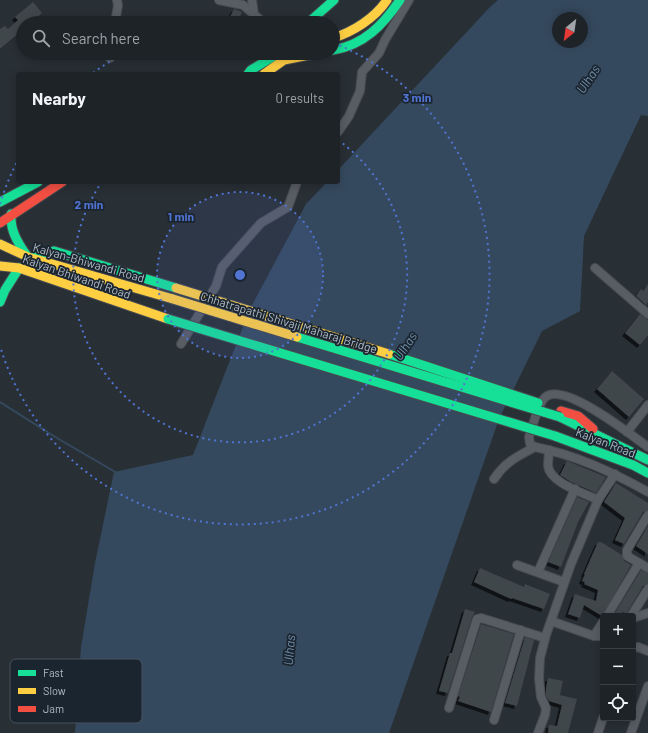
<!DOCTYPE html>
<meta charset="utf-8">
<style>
:root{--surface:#1e2328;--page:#262b30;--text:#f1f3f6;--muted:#a1a4a8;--line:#3c4045}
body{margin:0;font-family:Barlow,sans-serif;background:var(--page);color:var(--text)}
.controls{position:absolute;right:12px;bottom:12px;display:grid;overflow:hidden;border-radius:4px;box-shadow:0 2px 10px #0003}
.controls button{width:36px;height:36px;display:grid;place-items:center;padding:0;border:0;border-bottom:1px solid var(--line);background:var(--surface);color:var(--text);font:20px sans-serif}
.compass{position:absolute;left:552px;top:12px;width:36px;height:36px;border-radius:50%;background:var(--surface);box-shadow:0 2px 10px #0003;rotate:209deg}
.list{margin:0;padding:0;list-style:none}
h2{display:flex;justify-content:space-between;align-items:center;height:52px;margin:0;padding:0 16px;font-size:17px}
h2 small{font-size:13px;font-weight:400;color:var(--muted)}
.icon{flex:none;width:22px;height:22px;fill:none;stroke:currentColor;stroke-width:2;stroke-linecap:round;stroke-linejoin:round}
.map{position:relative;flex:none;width:648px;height:733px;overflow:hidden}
.search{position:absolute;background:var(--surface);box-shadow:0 2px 10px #0003;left:16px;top:16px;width:324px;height:44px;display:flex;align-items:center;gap:10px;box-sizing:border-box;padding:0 14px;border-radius:22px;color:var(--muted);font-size:15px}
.panel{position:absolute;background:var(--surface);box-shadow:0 2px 10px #0003;left:16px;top:72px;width:324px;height:112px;border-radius:4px}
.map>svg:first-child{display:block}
.water{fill:#35495e;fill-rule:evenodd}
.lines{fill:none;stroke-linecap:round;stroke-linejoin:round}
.stream{stroke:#35495e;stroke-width:2}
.building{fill:#40464c;filter:url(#shadow)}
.street-casing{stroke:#464b50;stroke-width:10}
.fast-casing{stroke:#464b50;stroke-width:11}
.slow-casing{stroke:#464b50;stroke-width:11}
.jam-casing{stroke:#464b50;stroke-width:11}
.street{stroke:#585c63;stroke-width:8}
.fast{stroke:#16e098;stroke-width:9}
.slow{stroke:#ffcf43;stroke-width:9}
.jam{stroke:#f24e42;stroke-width:9}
.fast-bridge-casing{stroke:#464b50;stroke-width:11;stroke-linecap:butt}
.slow-bridge-casing{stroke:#464b50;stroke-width:11;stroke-linecap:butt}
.fast-bridge{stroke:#16e098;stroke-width:9}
.slow-bridge{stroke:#ffcf43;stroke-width:9}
.ring{fill:none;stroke:#5174d2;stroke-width:2;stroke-dasharray:2 4}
.labels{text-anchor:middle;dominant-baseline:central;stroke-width:3.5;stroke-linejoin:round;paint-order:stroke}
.street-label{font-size:12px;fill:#b1bbc7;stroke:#1b2530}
.water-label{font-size:13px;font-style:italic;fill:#718faa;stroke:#1b2530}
.key{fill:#1b2530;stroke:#48525d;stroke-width:1}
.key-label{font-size:11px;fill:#b1bbc7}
.centre{fill:#5174d2;stroke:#1b2530;stroke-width:2}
.ring-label{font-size:12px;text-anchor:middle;font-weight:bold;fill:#5174d2;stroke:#1b2530;stroke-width:3.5;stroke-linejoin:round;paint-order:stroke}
</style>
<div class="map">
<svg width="648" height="733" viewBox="0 0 648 733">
<defs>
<filter id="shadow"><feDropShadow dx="-3" dy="3" stdDeviation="0" flood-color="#0009"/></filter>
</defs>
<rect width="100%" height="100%" fill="#282f35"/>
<path class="water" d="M498,0h150v116l-7,-1 -57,121 -4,75 -38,20 -43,88 -110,314h-314l6,-86 14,-84 19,-91 79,-17 57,-146 56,-105 21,-22h11v-12l152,-163zM558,18h24v24h-24z"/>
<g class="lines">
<path class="stream" d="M0,402l57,36 60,35"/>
</g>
<g class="building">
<path d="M33,2l9,11 -11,10h-8v7l-23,19v-20l5,-3 3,3 10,-9 -3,-3z"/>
<path d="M234,9l8,3 -5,11h-10z"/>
<path d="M648,284v18l-2,3 -10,-9 5,-7 2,2z"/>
<path d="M640,314l8,6v15l-8,10 -15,-12z"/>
<path d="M612,371l32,28 -15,18 -32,-28z"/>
<path d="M567,461l39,16 -10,16 -25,-11 -11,-7z"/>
<path d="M616,483l32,20v7l-5,2 -19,32 -9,-4 10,-22 -21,-16z"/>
<path d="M577,497l12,5 -11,20 -17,45 -13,-5z"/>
<path d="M648,526v28l-12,-8z"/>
<path d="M598,542h3l21,13 2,6 7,4 -29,51 -18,-11 -4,13 -12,-4 7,-20 21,7 2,-11 -14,-6 1,-2 -3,-1 3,-7h-1z"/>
<path d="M480,568l44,19 1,-3 25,10 -6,15 -32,-11 -1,1 -37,-17z"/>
<path d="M641,570l7,3v11l-5,2 -17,28 -3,-2 -3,4h-7z"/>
<path d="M465,609l10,3 -3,5 -24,76 -9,-2 11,-38h2z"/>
<path d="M481,624l33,10 -23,78 -33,-11 2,-4 -2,-1z"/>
<path d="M525,637l9,3 -17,66 -12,-3z"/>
<path d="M548,678l15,3 -3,14 17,4 -9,34h-20l1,-8 8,1 5,-21 -13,-4 -3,-5v-8z"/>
</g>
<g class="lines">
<defs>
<g id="street">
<path d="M219,0l24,5 21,18"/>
<path d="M252,0l2,15"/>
<path d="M115,23l3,-18 -1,-5"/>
<path d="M110,58l1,-5"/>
<path d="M338,132l11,-16 11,-25 2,-19 17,-19 6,-13 24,-40"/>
<path d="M595,268l53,46"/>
<path d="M181,344l35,-58 6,-19 39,-44 27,-16 9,-25"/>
<path d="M627,432l21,-27"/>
<path d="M535,447l-5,-3 -1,-7c3,-9 10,-37 18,-41 20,-12 84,39 101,51"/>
<path d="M549,450c0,5 -1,11 -1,16 2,17 36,27 50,34"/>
<path d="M494,479c11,-17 24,-23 41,-32 41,8 77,25 113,45"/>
<path d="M648,515l-21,35v6l21,12"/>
<path d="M517,565l47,17"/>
<path d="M538,572l37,-83"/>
<path d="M607,616l32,-53"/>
<path d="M631,616l17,-27"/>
<path d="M633,618l15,-5"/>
<path d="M551,621l43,15h9"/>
<path d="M594,636l9,-14"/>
<path d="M633,648l5,-1 10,4"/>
<path d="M449,708l28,-89 4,-1 64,20"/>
<path d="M494,720l27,-90"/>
<path d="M538,733l7,-18 1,-7 -5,-11 -2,-18 1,-21 6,-23 25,-71 27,-64 17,-26"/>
<path d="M598,733l5,-15"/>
<path d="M631,733l17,-47"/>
</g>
<g id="fast">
<path d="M308,23l26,-23"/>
<path d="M333,50c31,-5 50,-25 67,-50"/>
<path d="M248,74l3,-4 28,-17"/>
<path d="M0,202l38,-20"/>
<path d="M11,214c-1,17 7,29 16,42"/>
<path d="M32,258l22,-7 122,37"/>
<path d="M0,302l5,-12 14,-22"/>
<path d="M560,417l88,43"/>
<path d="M555,436l78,29 15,8"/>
</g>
<g id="slow">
<path d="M333,38c20,-6 42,-20 54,-38"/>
<path d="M264,74l20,-14 35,-7"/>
<path d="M0,244l28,13 145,42"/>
<path d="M0,266l19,2 149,51"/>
</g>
<g id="jam">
<path d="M0,223l62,-41"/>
<path d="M561,411l17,5 15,13"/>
</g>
</defs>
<use href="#street" class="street-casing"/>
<use href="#fast" class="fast-casing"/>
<use href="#slow" class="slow-casing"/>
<use href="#jam" class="jam-casing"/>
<use href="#street" class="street"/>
<use href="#fast" class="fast"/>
<use href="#slow" class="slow"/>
<use href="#jam" class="jam"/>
<defs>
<g id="fast-bridge">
<path d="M168,319l387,117"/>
<path d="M297,337l263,80"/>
<path d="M389,354l149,49"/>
</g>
<g id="slow-bridge">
<path d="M176,288l213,66"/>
<path d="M173,299l124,38"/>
</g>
</defs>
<use href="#fast-bridge" class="fast-bridge-casing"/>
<use href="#slow-bridge" class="slow-bridge-casing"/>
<use href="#fast-bridge" class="fast-bridge"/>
<use href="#slow-bridge" class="slow-bridge"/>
</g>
<circle cx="240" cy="275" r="83" fill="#5174d2" fill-opacity=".12"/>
<g class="ring">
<circle cx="240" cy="275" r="83"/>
<path d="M338 140A167 167 0 1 1 101 183"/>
<path d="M0 204A250 250 0 0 1 17 162M93 73A250 250 0 0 1 125 53M334 43A250 250 0 1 1 0 346"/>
</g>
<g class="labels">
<g class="street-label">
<text transform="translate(89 262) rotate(16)">Kalyan-Bhiwandi Road</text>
<text transform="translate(77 276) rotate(19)">Kalyan Bhiwandi Road</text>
<text transform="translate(289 322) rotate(17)">Chhatrapathi Shivaji Maharaj Bridge</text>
<text transform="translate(606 442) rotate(21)">Kalyan Road</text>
</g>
<g class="water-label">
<text transform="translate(588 79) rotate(-56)">Ulhas</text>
<text transform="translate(405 346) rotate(-56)">Ulhas</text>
<text transform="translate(289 650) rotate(-85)">Ulhas</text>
</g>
</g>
<rect x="10" y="659" width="132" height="64" rx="6" class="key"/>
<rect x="18" y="670" width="18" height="6" fill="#16e098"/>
<rect x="18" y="688" width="18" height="6" fill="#ffcf43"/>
<rect x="18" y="706" width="18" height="6" fill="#f24e42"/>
<g class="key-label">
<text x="43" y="677">Fast</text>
<text x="43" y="695">Slow</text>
<text x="43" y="713">Jam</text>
</g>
<circle cx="240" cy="275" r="6" class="centre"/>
<g class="ring-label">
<text x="417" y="102">3 min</text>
<text x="89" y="209">2 min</text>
<text x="181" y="221">1 min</text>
</g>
</svg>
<div class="controls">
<button>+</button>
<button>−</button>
<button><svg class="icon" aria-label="locate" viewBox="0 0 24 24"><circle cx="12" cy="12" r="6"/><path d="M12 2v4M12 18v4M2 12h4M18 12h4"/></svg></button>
</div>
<svg class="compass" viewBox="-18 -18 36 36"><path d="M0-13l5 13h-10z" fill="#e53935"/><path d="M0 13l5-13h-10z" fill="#a1a4a8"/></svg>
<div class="search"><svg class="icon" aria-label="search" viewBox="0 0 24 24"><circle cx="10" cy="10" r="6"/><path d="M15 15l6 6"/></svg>Search here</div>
<section class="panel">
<h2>Nearby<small>0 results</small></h2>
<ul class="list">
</ul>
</section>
</div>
